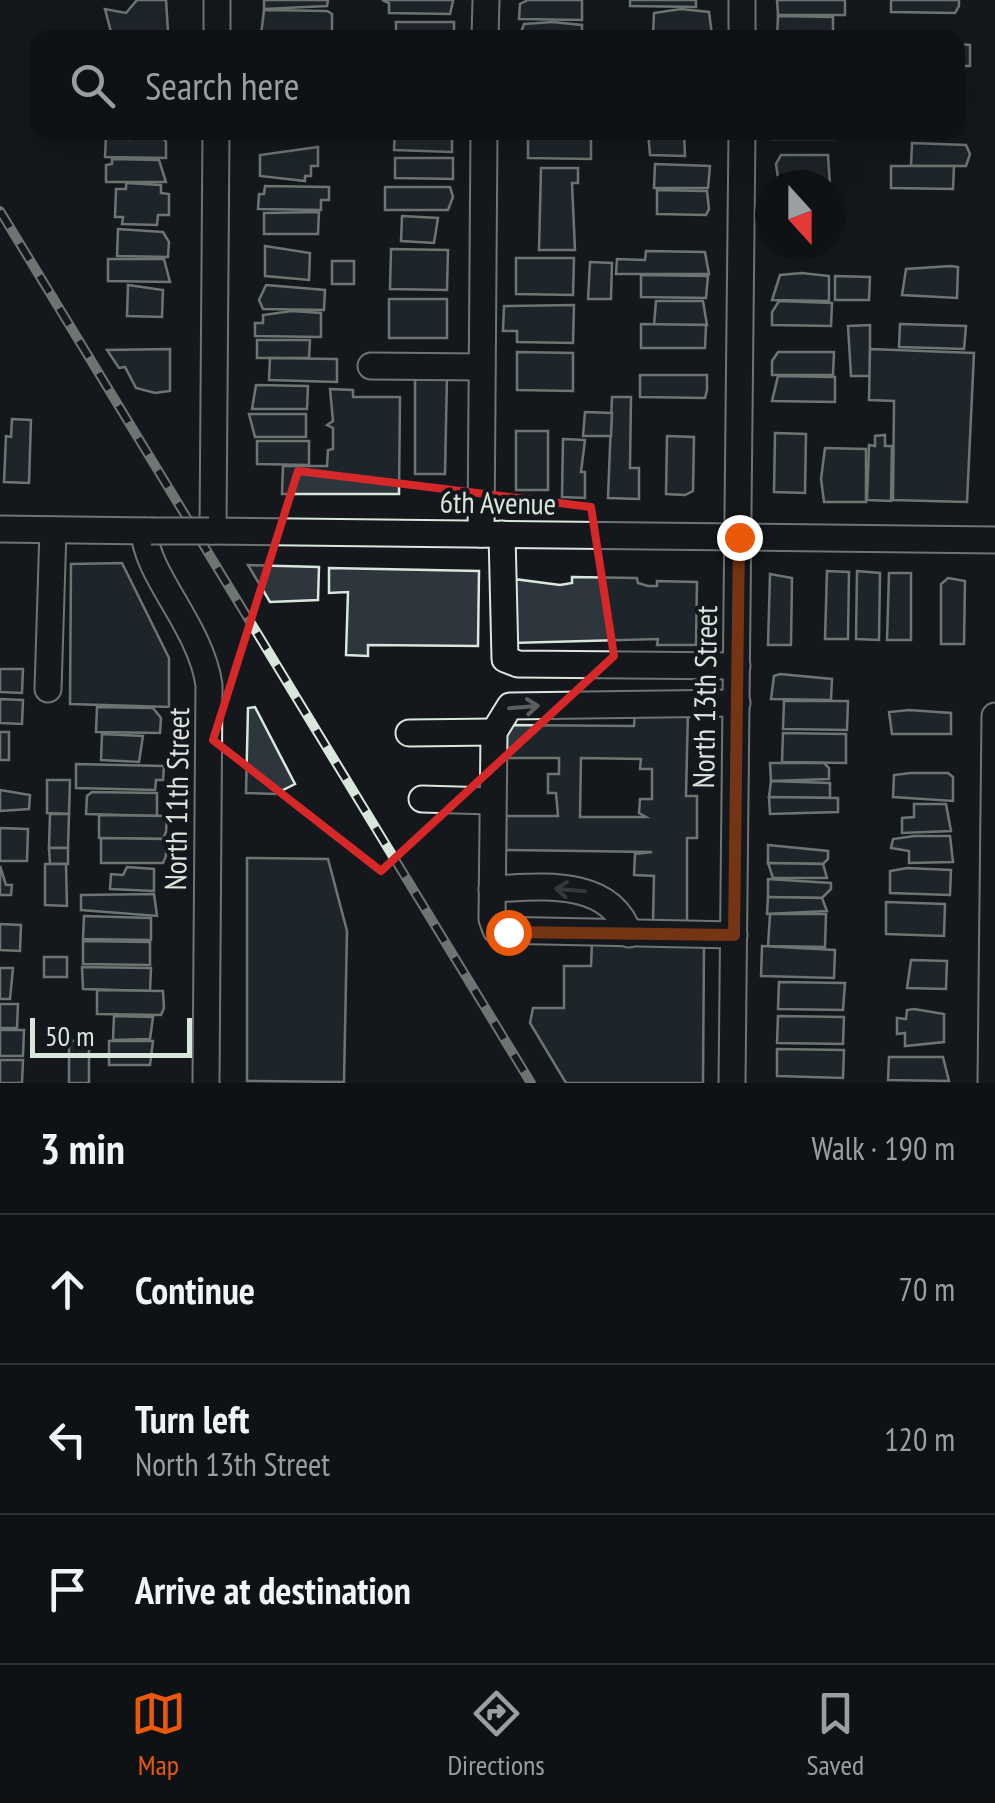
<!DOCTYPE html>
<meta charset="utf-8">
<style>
:root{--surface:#0f1215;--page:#181b1e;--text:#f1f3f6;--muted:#9b9ea0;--line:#2f3234;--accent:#ea580c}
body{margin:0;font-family:"PT Sans Narrow",sans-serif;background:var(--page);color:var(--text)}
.compass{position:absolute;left:755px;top:170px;width:90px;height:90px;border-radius:50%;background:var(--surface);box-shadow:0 10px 40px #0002;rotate:159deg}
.scale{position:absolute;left:30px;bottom:25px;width:162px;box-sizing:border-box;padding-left:10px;border:5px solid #d8e6dc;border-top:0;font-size:28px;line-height:35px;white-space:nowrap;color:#d8e6dc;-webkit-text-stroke:8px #14181c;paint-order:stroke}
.stop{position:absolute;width:30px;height:30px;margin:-22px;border:8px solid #ea580c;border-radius:50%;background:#fff}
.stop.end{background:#ea580c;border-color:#fff;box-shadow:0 2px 10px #0008}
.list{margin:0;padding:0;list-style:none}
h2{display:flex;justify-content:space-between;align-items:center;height:130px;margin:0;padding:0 40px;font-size:42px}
h2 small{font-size:32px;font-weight:400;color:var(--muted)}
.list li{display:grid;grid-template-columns:65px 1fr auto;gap:30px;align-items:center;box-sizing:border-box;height:150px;padding:0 40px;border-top:2px solid var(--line)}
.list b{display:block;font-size:38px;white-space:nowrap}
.list p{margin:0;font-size:32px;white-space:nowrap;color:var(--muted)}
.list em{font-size:32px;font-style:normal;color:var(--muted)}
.icon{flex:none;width:55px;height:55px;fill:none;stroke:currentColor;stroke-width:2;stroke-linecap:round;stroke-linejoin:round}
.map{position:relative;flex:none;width:995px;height:1083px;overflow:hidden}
.search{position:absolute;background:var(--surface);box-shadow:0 10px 40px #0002;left:30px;right:30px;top:30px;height:110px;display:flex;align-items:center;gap:25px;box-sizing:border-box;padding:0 35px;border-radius:20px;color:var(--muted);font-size:38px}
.sheet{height:580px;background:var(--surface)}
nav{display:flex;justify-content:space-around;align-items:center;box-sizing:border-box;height:140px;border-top:2px solid var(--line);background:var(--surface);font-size:28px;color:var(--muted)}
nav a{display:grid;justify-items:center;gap:5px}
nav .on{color:var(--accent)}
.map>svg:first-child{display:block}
.building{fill:#2c363c;stroke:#d8e6dc;stroke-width:2.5;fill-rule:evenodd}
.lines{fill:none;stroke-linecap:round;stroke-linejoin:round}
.minor-casing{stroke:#d8e6dc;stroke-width:29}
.minor{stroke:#14181c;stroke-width:25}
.rail-casing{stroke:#d8e6dc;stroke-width:10}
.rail{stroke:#14181c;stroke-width:6;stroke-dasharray:19;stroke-linecap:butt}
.minor-bridge-casing{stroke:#d8e6dc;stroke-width:29;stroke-linecap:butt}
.minor-bridge{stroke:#14181c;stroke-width:25}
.oneway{stroke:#59605f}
.route{stroke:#ea580c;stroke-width:12}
.marked{fill:none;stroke:#d62828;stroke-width:8;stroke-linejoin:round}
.labels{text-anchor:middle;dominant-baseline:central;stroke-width:8;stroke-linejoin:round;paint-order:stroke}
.street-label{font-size:30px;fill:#d8e6dc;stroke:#14181c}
</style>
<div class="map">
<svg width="995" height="1083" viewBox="0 0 995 1083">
<rect width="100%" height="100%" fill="#14181c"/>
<g class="building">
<path d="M137,0h29l2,31 -57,1 -6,-23 21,4z"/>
<path d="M264,0h64l-1,6 -63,3z"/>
<path d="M382,0h71v1l-3,13 -61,-1v-10z"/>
<path d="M528,0h54v20l-63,-1 1,-15z"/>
<path d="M630,0h66v7l-66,-1z"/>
<path d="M777,0h68v15h-67z"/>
<path d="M891,0h68v6l-4,7 -64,-1z"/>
<path d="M681,9l28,3 3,23h-59l1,-22z"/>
<path d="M264,10l63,1 5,3v22l-71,-1z"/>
<path d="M778,16l55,1v21h-56z"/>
<rect x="396" y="22" width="58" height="16"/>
<path d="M553,22l29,3v13h-63l5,-14z"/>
<path d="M958,44l12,1v21h-12z"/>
<path d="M395,132h57v20l-58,-2z"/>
<path d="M648,132h36l1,24 -35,-1z"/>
<rect x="773" y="132" width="61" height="7"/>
<path d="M128,134l33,1 5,7v16l-61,-1 1,-22 22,4z"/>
<path d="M528,135l63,1v23l-63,-1z"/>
<path d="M912,143l54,2 4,9 -4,12h-55z"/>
<path d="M318,147v19h-7v10h-6v5l-45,-5v-21z"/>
<path d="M781,155h47l2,30h-51l-3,-21z"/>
<path d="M395,158h58v21l-58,-1z"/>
<path d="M112,159l47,1 7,22h-60v-17l6,-1z"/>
<path d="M655,164l55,2 -2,22h-54z"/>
<path d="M891,166h63l-1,23 -62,-1z"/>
<path d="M541,168h37v15h-6l3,67h-36z"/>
<path d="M126,183l35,2v8l8,1v21h-11l-1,10 -35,-1 1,-7h-8l1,-28h10z"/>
<path d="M265,186l64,1v13h-8v10l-63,-1 1,-15h5z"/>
<path d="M385,187h65l3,10 -5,13h-63z"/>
<path d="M657,190l50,1 2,18 -3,6 -49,-1z"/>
<path d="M319,212l-1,22h-54v-21z"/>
<path d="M402,216l36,2 -4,25 -33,-2z"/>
<path d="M118,229l45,3 6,10 -1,15 -51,-1z"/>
<path d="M265,246l45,7 -1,27 -44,-4z"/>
<path d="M391,249l57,1 -1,40 -57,-1z"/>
<path d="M646,251l59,1 4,22h-93l1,-15 28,1z"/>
<path d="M516,258h58l-1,37 -57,-1z"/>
<path d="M108,259h56l6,23 -62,-1z"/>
<rect x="332" y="261" width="22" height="23"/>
<path d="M590,262l22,1 -1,36h-23z"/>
<path d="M951,266l7,1 -1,31 -55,-3 4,-26z"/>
<path d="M802,273l27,3v25l-57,-1 8,-25z"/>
<path d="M641,275l67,1 -2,22 -65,-1z"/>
<path d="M835,276l35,1 -1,23h-34z"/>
<path d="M128,285l35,5 -1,27 -35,-1z"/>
<path d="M266,285l59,5 -1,20 -61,-1 -4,-9z"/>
<rect x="389" y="299" width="58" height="39"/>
<path d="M656,301h47l4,24h-53z"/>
<path d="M779,301l53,2 -1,23 -59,-1v-13z"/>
<path d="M574,305l-1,38 -56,-1v-11h-14l1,-25z"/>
<path d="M292,311l29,2v24l-66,-1v-13h8v-8z"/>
<path d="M641,324l65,1 -1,23h-64z"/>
<path d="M900,324l66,2 -2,23 -65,-2z"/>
<path d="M870,325v51h-19l-3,-50z"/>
<path d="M257,340h53l-1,18h-52z"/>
<path d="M170,349v42l-15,2 -19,-5 -11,-21 -6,1 -12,-18z"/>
<path d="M870,349l104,4 -7,149 -74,-2 1,-99 -25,-1z"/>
<path d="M517,352l56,1v38l-56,-1z"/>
<path d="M778,352h56l-1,23h-61v-14z"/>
<path d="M270,358l67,1v23l-68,-2z"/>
<path d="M640,375h67v15l-2,8 -65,-1z"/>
<path d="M415,376h32l-2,98h-30z"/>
<path d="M778,376l57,1v25l-63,-1z"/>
<path d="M256,385l52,1 -1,23h-55z"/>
<path d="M330,389l23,1v7h47l-1,97h-117l1,-28h44l1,-16 5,-1v-21l-6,-3 6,-4z"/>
<path d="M612,397h19l-1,71h9v31l-31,-1z"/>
<path d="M585,412l27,1 -1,23h-28z"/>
<path d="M249,414h57v23h-51z"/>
<path d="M12,419l19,1 -2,63 -25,-1 2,-46 5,1z"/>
<rect x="516" y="431" width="32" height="59"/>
<path d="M775,433l31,1 -1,59 -31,-1z"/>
<path d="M885,435v11h7l-1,55 -24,-1 2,-55 6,1v-10z"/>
<path d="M667,436l27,1 -1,54 -8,4 -19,-1z"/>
<path d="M563,439l22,1 -4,32h4v26l-23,-1z"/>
<path d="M257,441h52v24l-52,-1z"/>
<path d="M825,448l41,1v53h-42l-3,-23z"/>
<path d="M122,563l47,95v49l-99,-3 1,-140z"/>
<path d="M248,565l71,2 -1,33 -48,2z"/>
<path d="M329,568l150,3 -1,75 -110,-1v11l-22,-1 2,-63 -19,1z"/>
<path d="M827,571l22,1 -1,67h-23z"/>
<path d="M857,571l23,2 -1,67 -23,-1z"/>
<path d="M889,573h22v67h-24z"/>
<path d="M770,574l22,4 -1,67h-23z"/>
<path d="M572,577l65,1 1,5 10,3h9v-5l40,1 -1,63h-39l1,-6 -146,4 2,-64 46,6 12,-2z"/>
<path d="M948,578l17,3 -1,63h-23v-60z"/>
<path d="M0,669h23l-1,24 -22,-1z"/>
<path d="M780,674l52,5 -1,21 -60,-1 3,-23z"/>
<path d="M0,699l23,1 -1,24 -22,-1z"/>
<path d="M784,701h64l-1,29 -64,-1z"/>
<path d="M97,707l56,1 8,10 -1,15 -64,-1z"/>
<path d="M255,707l40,77 -20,10 -29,-1 2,-85z"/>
<path d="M688,710l-2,86h11v42h-10v84h-34l1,-46 -20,-1 1,-21 17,-2 -146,-2v-34h52l-2,-23h-8v-19h11v-16h-53l1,-33 127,1 1,-15zM581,758l60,1 -1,10h12v30h-12l-1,14 7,4h-66z"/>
<path d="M909,710l42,3v21h-59l-3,-22z"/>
<rect x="0" y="732" width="9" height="28"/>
<path d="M783,733l63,1v29l-64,-1z"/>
<path d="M102,734l41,2 -4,26 -38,-2z"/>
<path d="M770,763h54l5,5v11l-58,2z"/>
<path d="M76,764l88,2 -1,14h-7l-1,10 -79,-2z"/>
<path d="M910,773h38l5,4v24l-60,-4 1,-22z"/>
<path d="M47,780h23l-1,34 -22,-1z"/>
<path d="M771,781l59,2v15l-61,-1z"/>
<path d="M0,790l30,5 -1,14 -29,2z"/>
<path d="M92,792l65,1v23l-71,-2 1,-18z"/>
<path d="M769,797l69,1v14l-68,2z"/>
<path d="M914,804h32l5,27 -49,2v-15l12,-1z"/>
<path d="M50,814h19l-1,34h-19z"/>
<path d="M99,815l68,1 -1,16 -3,7 -64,-1z"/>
<path d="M0,828l28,1 -1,32h-27z"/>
<path d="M914,836h36l3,26 -44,1v-12l-18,-3 2,-9z"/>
<path d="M101,838l65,1v17l-3,7h-62z"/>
<path d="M768,845l60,6v8l-5,5 -55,-1z"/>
<path d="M49,848h19v16h-18z"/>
<path d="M247,858l81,1 19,72 -3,151 -97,-1z"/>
<path d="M768,863l55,1 4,14h-54z"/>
<path d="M45,864h21l1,42 -22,-1z"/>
<path d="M0,866l6,19h6l-1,10h-11z"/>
<path d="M127,867l27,2v22l-44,-2 1,-15 12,1z"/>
<path d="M907,868l44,2 -1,25 -60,-2v-22z"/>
<path d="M768,879l63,4v6l-9,9 -54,-1z"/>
<path d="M154,894l3,22 -76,-6v-15z"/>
<path d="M768,897l54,1 5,13 -60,3z"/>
<path d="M886,902l59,2 -1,32 -58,-2z"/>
<path d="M770,914h56l-1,33 -57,-1z"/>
<path d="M84,916l67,2v22l-68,-1z"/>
<path d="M0,924l21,1 -1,26 -20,-1z"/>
<path d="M83,941l67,1v23l-67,-1z"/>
<path d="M592,942l112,2 -1,139h-137l-36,-60 3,-15h31v-42h27z"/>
<path d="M762,946l73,4 -1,28 -73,-2z"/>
<rect x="44" y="957" width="23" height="20"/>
<path d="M911,960l36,1 -1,28 -39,-1z"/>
<path d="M82,967l69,1 -1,23 -67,-2z"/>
<path d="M0,968h13l-3,31h-10z"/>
<path d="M779,982l66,1 -2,27 -65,-1z"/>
<path d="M97,990l66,1 1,17 -3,7 -64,-1z"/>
<path d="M0,1004h18l-1,24h-17z"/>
<path d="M914,1009l30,5v28l-39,4v-13l-8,1v-16l9,1 1,-9z"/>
<path d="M114,1016l39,1 -3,22 -37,1z"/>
<path d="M778,1016l66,1 -1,27 -66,-1z"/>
<path d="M0,1030h24l-1,26h-23z"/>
<path d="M89,1040v43h-20v-42z"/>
<path d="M109,1041h44l-3,24h-41z"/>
<path d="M777,1049l67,1 -1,28 -66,-2z"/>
<path d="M889,1057h54l6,24 -61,-1z"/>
<path d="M0,1060h23l-1,23h-22z"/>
</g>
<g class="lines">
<defs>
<g id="minor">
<path d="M217,38v-38"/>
<path d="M485,38l1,-38"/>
<path d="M742,38v-38"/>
<path d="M371,366l111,1"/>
<path d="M0,529l151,2"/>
<path d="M144,531c2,44 57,96 65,154l-3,398"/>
<path d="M209,531l786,9"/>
<path d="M213,531l3,-399"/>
<path d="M481,534l3,-402"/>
<path d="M502,534l3,125 13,5 219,2"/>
<path d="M48,689l5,-159"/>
<path d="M409,733l85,-1"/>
<path d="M422,799l70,2"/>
<path d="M492,889c48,-2 118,-12 137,45"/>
<path d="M734,935l-238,-5 -4,-11 2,-187 16,-26 227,-3"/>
<path d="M732,1083l10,-951"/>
<path d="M991,1083l4,-367"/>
</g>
</defs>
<use href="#minor" class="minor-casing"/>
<use href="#minor" class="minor"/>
<defs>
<path id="rail" d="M0,211l531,872"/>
</defs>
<use href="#rail" class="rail-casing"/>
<use href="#rail" class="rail"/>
<defs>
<path id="minor-bridge" d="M151,531h58"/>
</defs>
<use href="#minor-bridge" class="minor-bridge-casing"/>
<use href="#minor-bridge" class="minor-bridge"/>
</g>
<defs><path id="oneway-shaft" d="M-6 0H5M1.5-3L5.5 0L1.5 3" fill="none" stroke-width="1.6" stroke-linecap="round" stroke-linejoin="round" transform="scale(2.5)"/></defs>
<g class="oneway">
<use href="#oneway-shaft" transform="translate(524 707) rotate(-5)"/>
<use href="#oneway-shaft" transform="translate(570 890) rotate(-175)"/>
</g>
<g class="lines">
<path class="route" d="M508,932l226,3 5,-398"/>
</g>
<path d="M0 0H995V1083H0ZM298,471l293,36 23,149 -233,215 -168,-131z" fill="#14181c" fill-opacity=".55" fill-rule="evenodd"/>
<path class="marked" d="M298,471l293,36 23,149 -233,215 -168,-131z"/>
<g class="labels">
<g class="street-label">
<text transform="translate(498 502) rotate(1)">6th Avenue</text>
<text transform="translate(704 697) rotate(-89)">North 13th Street</text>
<text transform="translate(176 799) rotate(-89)">North 11th Street</text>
</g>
</g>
</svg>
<svg class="compass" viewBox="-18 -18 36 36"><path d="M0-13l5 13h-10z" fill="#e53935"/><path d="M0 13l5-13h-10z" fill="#9b9ea0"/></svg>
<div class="scale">50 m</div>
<div class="stop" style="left:508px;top:932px"></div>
<div class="stop end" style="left:739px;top:537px"></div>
<div class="search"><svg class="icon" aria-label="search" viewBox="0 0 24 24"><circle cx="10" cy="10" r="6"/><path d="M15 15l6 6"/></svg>Search here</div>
</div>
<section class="sheet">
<h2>3 min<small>Walk · 190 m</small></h2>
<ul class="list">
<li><svg class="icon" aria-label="ahead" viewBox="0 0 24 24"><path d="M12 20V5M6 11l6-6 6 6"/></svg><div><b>Continue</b></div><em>70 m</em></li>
<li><svg class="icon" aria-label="left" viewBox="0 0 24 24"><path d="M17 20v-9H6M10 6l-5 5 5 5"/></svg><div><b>Turn left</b><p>North 13th Street</p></div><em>120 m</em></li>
<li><svg class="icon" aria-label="arrive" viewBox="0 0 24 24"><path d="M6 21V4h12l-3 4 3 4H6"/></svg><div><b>Arrive at destination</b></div></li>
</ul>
</section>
<nav>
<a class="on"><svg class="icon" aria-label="map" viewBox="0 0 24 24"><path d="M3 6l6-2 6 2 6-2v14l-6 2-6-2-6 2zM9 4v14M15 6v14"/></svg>Map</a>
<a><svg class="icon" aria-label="directions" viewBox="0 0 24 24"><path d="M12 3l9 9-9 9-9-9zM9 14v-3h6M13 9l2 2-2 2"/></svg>Directions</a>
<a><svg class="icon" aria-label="saved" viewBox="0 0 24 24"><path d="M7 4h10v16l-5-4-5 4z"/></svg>Saved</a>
</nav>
